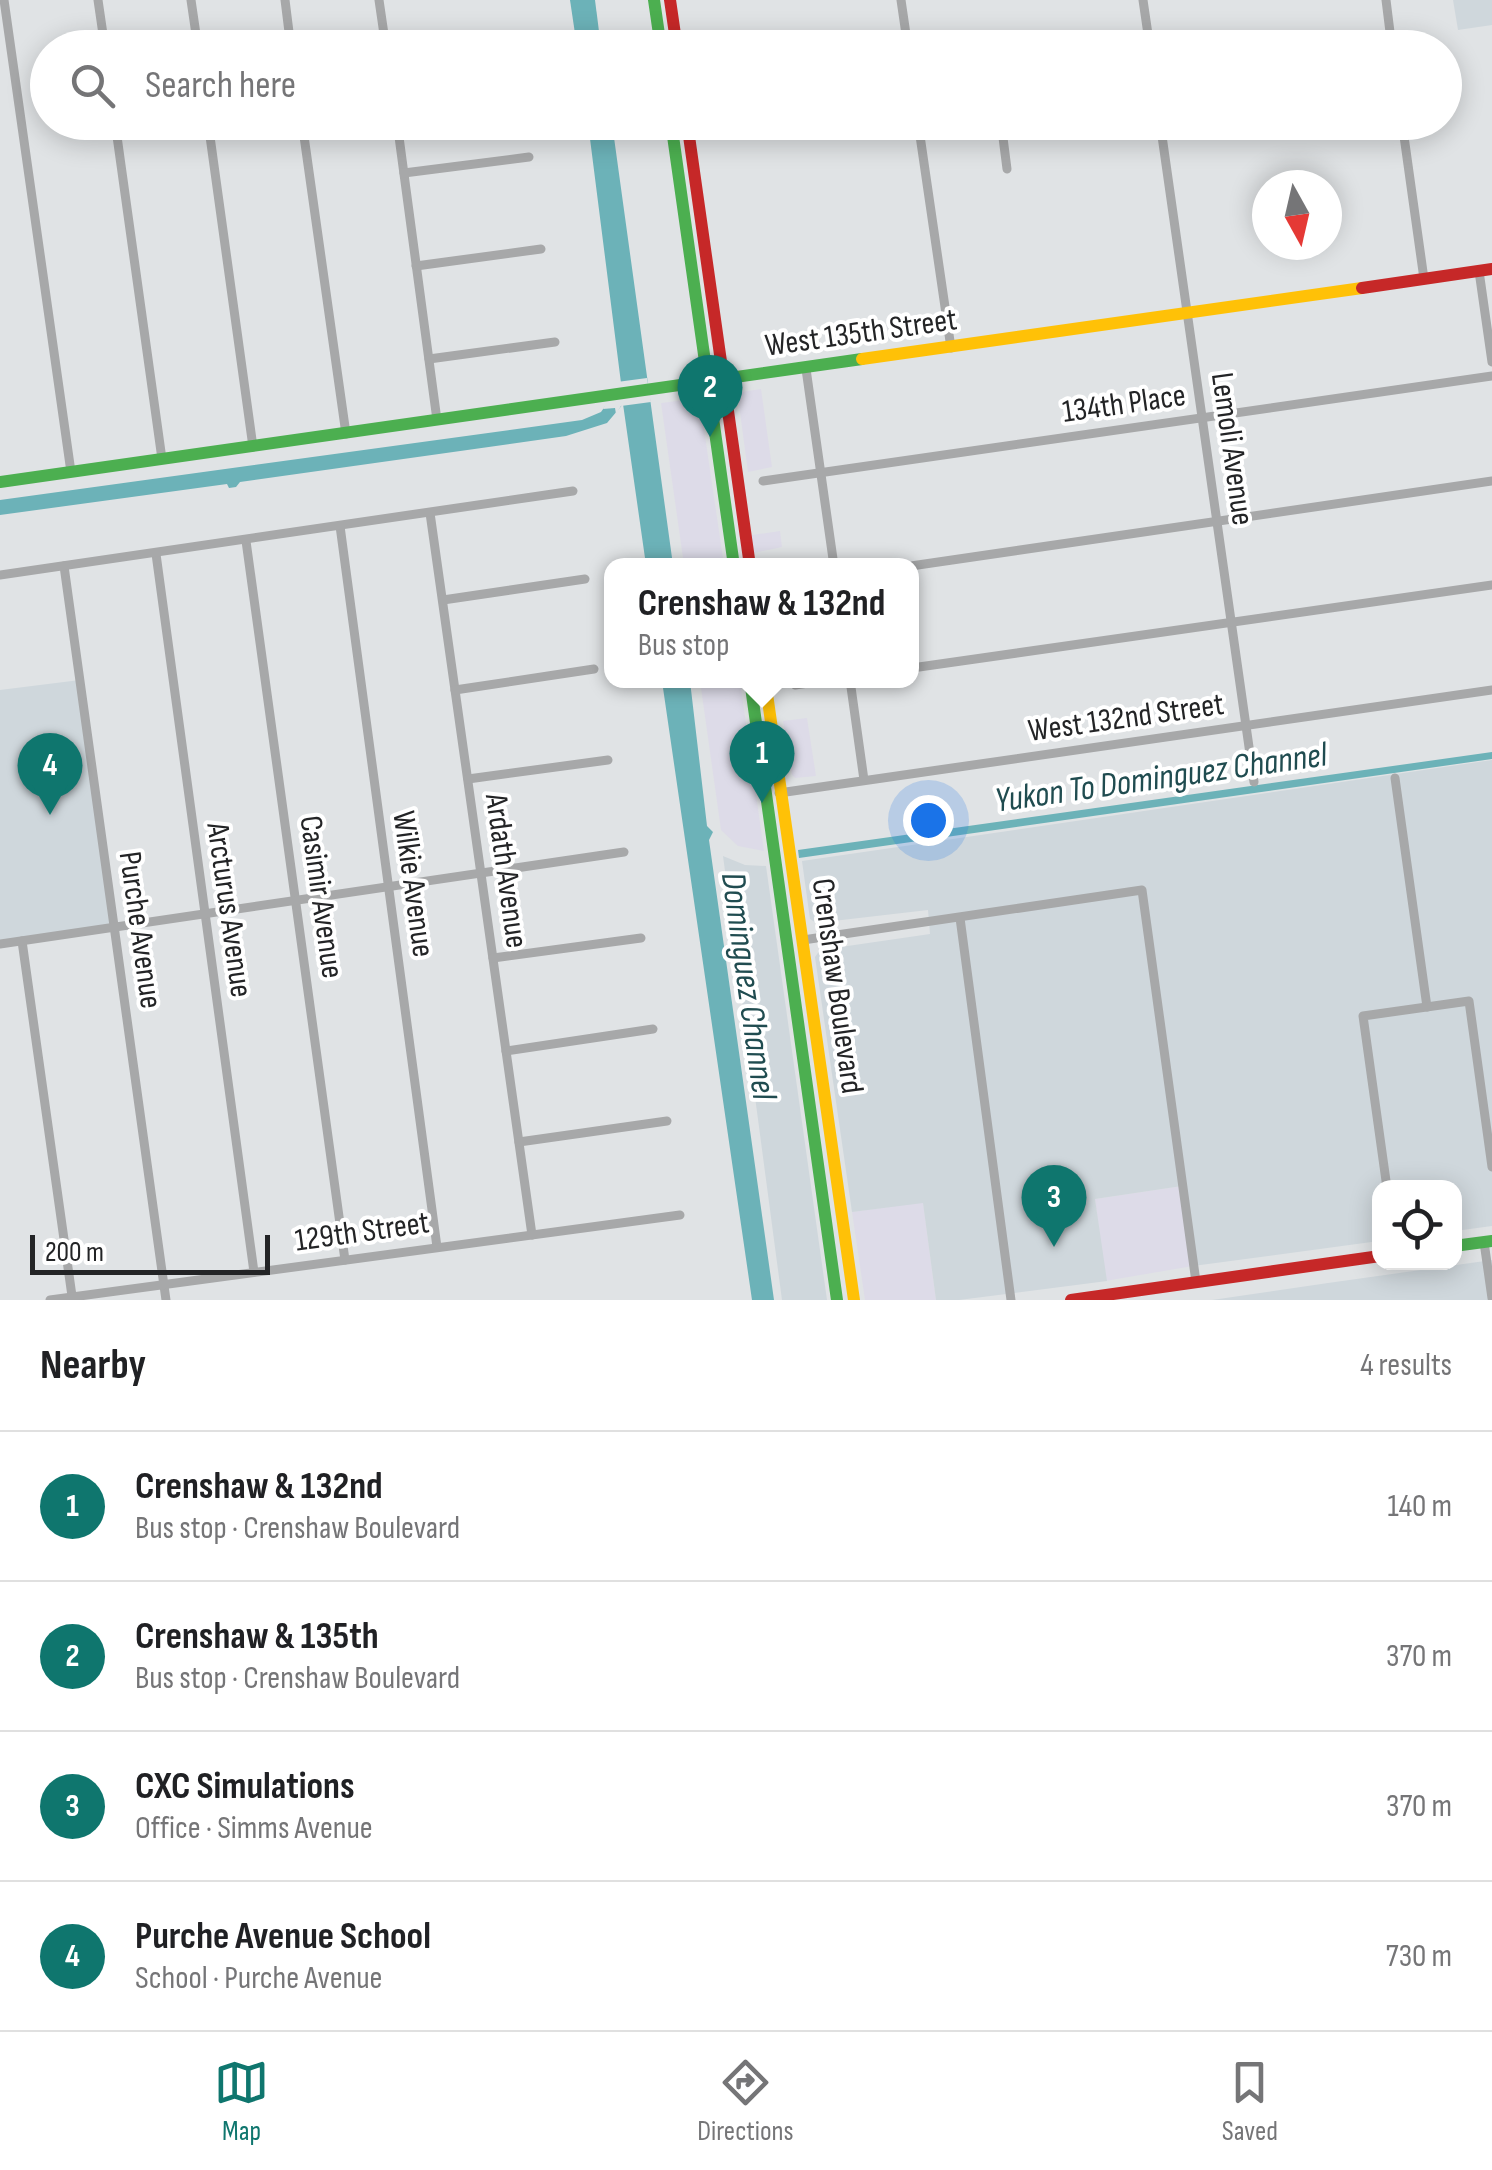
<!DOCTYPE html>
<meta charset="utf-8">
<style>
:root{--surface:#fff;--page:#f2f2f2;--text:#202124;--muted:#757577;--line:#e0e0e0;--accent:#0f766e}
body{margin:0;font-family:"Sofia Sans Condensed",sans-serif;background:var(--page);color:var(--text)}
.controls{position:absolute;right:30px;bottom:30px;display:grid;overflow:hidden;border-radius:20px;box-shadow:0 5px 25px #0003}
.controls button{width:90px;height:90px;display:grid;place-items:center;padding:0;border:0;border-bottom:2px solid var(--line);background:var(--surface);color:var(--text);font:50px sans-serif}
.compass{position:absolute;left:1252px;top:170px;width:90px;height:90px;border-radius:50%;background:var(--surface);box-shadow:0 5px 25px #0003;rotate:172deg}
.scale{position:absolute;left:30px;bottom:25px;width:240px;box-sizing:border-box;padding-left:10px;border:5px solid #232426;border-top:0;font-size:28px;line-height:35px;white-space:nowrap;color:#232426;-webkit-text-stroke:8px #fff;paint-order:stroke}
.you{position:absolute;left:928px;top:820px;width:35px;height:35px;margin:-25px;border:8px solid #fff;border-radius:50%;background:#1a73e8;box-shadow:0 0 0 15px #1a73e833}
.badge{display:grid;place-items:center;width:65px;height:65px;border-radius:50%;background:var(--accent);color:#fff;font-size:32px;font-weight:700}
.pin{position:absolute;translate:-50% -82px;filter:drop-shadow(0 2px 5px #0008)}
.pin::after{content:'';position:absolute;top:52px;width:35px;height:30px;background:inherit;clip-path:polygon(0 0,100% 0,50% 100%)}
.popup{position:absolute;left:604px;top:558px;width:315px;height:130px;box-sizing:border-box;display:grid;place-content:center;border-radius:20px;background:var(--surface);filter:drop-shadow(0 2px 8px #0005);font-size:32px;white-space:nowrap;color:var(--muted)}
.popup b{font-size:38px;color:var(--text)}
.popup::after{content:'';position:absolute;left:50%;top:100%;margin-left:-20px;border:20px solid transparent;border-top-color:var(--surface)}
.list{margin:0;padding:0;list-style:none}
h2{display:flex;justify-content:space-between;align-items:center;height:130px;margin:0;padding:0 40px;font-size:42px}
h2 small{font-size:32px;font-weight:400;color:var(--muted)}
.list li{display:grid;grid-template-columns:65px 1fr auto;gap:30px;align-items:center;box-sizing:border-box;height:150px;padding:0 40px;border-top:2px solid var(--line)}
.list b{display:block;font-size:38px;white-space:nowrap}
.list p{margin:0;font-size:32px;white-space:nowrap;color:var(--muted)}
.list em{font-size:32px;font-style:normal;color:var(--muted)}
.icon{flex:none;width:55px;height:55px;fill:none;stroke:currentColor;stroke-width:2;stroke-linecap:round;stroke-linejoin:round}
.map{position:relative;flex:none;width:1492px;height:1300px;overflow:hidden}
.search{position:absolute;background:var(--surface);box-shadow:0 5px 25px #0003;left:30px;right:30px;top:30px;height:110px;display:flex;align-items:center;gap:25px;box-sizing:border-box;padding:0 35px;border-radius:55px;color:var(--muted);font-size:38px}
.sheet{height:730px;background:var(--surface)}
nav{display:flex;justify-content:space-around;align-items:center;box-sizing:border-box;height:140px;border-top:2px solid var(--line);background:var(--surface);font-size:28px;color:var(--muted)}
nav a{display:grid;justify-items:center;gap:5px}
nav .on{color:var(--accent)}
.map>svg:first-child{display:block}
.commercial{fill:#dddbe8}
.built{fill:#cfd7dc}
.water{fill:#6cb2b8}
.pier{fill:#e0e3e5}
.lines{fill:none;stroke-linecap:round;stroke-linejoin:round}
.street{stroke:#a7a8a9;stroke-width:9}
.fast{stroke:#4caf50;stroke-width:12}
.slow{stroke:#ffc107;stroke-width:12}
.jam{stroke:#c62828;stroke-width:12}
.labels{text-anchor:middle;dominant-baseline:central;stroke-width:8;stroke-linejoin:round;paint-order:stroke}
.street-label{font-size:32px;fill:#232426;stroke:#fff}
.water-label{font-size:35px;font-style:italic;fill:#204c50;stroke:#fff}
</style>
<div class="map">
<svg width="1492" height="1300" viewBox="0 0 1492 1300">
<rect width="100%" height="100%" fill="#e0e3e5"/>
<g class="commercial">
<path d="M761,389l11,78 -24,5 -10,-74 4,-6z"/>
<path d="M694,399l6,3 24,163h-40l-23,-162z"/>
<path d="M780,531l2,16 -33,7 -3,-18z"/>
<path d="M700,681h40l24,170 -26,-5 -17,-16z"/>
<path d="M807,718l9,58 -21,2 -3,-3 -9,-54z"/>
<path d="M1182,1186l11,80 -88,15 -10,-82z"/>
<path d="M923,1202l13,98h-71l-13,-88z"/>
</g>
<g class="built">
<path d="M1453,0h39v25l-34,5z"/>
<path d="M80,680l35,247 -115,17v-254z"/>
<path d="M1492,760v466l-37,5 -1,-43h-74l-1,53 -186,25 -11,-80 -87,13 12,82 -148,19h-23l-13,-97 -71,9 -37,-255 5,-7 110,-16 -2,-24 -112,13 -6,-4 -8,-58z"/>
<path d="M723,856l22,9 21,1 61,434h-45z"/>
<path d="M1492,1260v40h-280l116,-17z"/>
</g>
<g class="water">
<path d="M570,0h25l6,47h-24z"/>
<path d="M588,123h24l61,442h-27l-23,-161 -16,19 -41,13 -326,46 -4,5 -7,1 -2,-4 -227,31v-15l582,-80 19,-8 20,-29z"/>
<path d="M662,681h28l17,145 6,6 -4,8 65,460h-22z"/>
<path d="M1492,752v7l-693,99 -1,-8z"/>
</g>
<path class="pier" d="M647,378l4,24 -30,4 -5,8 -1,-6 -12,1 14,-27z"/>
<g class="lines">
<g class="street">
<path d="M4,0l67,472"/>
<path d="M98,0l7,48"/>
<path d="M191,0l7,48"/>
<path d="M285,0l6,48"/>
<path d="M379,0l7,48"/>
<path d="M901,0l7,48"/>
<path d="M1143,0l7,48"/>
<path d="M1386,0l6,48"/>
<path d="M115,122l47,337"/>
<path d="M208,122l45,325"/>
<path d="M302,122l44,312"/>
<path d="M397,122l40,298"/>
<path d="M918,122l33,226"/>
<path d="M1001,122l6,47"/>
<path d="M1160,122l94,660"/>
<path d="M1402,122l22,157"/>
<path d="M404,173l125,-16"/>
<path d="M416,266l125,-17"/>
<path d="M1479,271l13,91"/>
<path d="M429,359l126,-17"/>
<path d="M806,369l28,197"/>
<path d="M763,481l729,-105"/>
<path d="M430,513l102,722"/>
<path d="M340,526l97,721"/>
<path d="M246,541l99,719"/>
<path d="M156,554l98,718"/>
<path d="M64,566l102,734"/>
<path d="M911,566l581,-85"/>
<path d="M0,575l573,-84"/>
<path d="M443,600l142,-21"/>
<path d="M912,668l580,-83"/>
<path d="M850,680l14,100"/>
<path d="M795,685l33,-5"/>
<path d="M455,690l139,-21"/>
<path d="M1395,778l32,229"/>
<path d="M468,779l140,-19"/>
<path d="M779,793l713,-103"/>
<path d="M960,918l51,382"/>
<path d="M803,940l339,-50 54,392"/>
<path d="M22,941l50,355"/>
<path d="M0,944l624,-92"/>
<path d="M493,958l148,-20"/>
<path d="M506,1051l147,-22"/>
<path d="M519,1142l148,-21"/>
<path d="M1387,1188l-24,-172 106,-15 23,166"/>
<path d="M1484,1242l8,56"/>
<path d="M50,1300l630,-85"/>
</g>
<g class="fast">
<path d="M654,0l7,48"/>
<path d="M671,122l63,444"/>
<path d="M0,482l862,-123"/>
<path d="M750,680l87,620"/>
<path d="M1454,1246l38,-5"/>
</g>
<g class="slow">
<path d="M862,359l500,-71"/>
<path d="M765,680l89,620"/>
</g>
<g class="jam">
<path d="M670,0l7,48"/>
<path d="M687,122l63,444"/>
<path d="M1362,288l130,-19"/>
<path d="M1071,1300l309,-44"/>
</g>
</g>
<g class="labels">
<g class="street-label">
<text transform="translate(861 333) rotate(-8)">West 135th Street</text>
<text transform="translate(1124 404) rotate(-8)">134th Place</text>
<text transform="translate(1232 449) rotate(82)">Lemoli Avenue</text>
<text transform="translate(1126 718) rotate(-8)">West 132nd Street</text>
<text transform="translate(506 871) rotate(82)">Ardath Avenue</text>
<text transform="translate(413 884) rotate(82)">Wilkie Avenue</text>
<text transform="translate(321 897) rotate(82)">Casimir Avenue</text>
<text transform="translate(229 910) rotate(82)">Arcturus Avenue</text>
<text transform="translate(140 930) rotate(82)">Purche Avenue</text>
<text transform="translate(837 986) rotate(82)">Crenshaw Boulevard</text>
<text transform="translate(362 1232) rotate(-8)">129th Street</text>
</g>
<g class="water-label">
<text transform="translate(1161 778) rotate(-8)">Yukon To Dominguez Channel</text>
<text transform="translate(748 986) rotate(82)">Dominguez Channel</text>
</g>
</g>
</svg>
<div class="controls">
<button><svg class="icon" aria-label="locate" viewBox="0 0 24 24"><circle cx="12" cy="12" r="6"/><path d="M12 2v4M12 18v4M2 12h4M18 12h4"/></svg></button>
</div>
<svg class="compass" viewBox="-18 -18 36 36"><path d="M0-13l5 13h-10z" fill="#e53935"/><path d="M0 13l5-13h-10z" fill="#757577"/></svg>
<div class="scale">200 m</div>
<div class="you"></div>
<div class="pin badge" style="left:762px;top:803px">1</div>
<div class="popup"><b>Crenshaw &amp; 132nd</b>Bus stop</div>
<div class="pin badge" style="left:710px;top:437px">2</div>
<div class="pin badge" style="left:1054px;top:1247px">3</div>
<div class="pin badge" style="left:50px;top:815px">4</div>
<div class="search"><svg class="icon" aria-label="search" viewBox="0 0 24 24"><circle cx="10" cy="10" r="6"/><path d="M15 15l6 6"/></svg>Search here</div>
</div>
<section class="sheet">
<h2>Nearby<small>4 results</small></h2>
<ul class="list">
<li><span class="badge">1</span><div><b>Crenshaw &amp; 132nd</b><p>Bus stop · Crenshaw Boulevard</p></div><em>140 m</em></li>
<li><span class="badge">2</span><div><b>Crenshaw &amp; 135th</b><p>Bus stop · Crenshaw Boulevard</p></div><em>370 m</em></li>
<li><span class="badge">3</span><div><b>CXC Simulations</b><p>Office · Simms Avenue</p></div><em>370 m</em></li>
<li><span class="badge">4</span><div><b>Purche Avenue School</b><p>School · Purche Avenue</p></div><em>730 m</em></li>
</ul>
</section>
<nav>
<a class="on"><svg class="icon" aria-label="map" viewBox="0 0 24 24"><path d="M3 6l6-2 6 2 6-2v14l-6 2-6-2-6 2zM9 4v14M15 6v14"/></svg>Map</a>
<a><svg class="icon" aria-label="directions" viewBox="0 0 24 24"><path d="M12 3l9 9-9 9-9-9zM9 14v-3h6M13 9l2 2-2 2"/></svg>Directions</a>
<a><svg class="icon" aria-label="saved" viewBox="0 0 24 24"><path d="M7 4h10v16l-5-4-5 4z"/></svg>Saved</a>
</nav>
